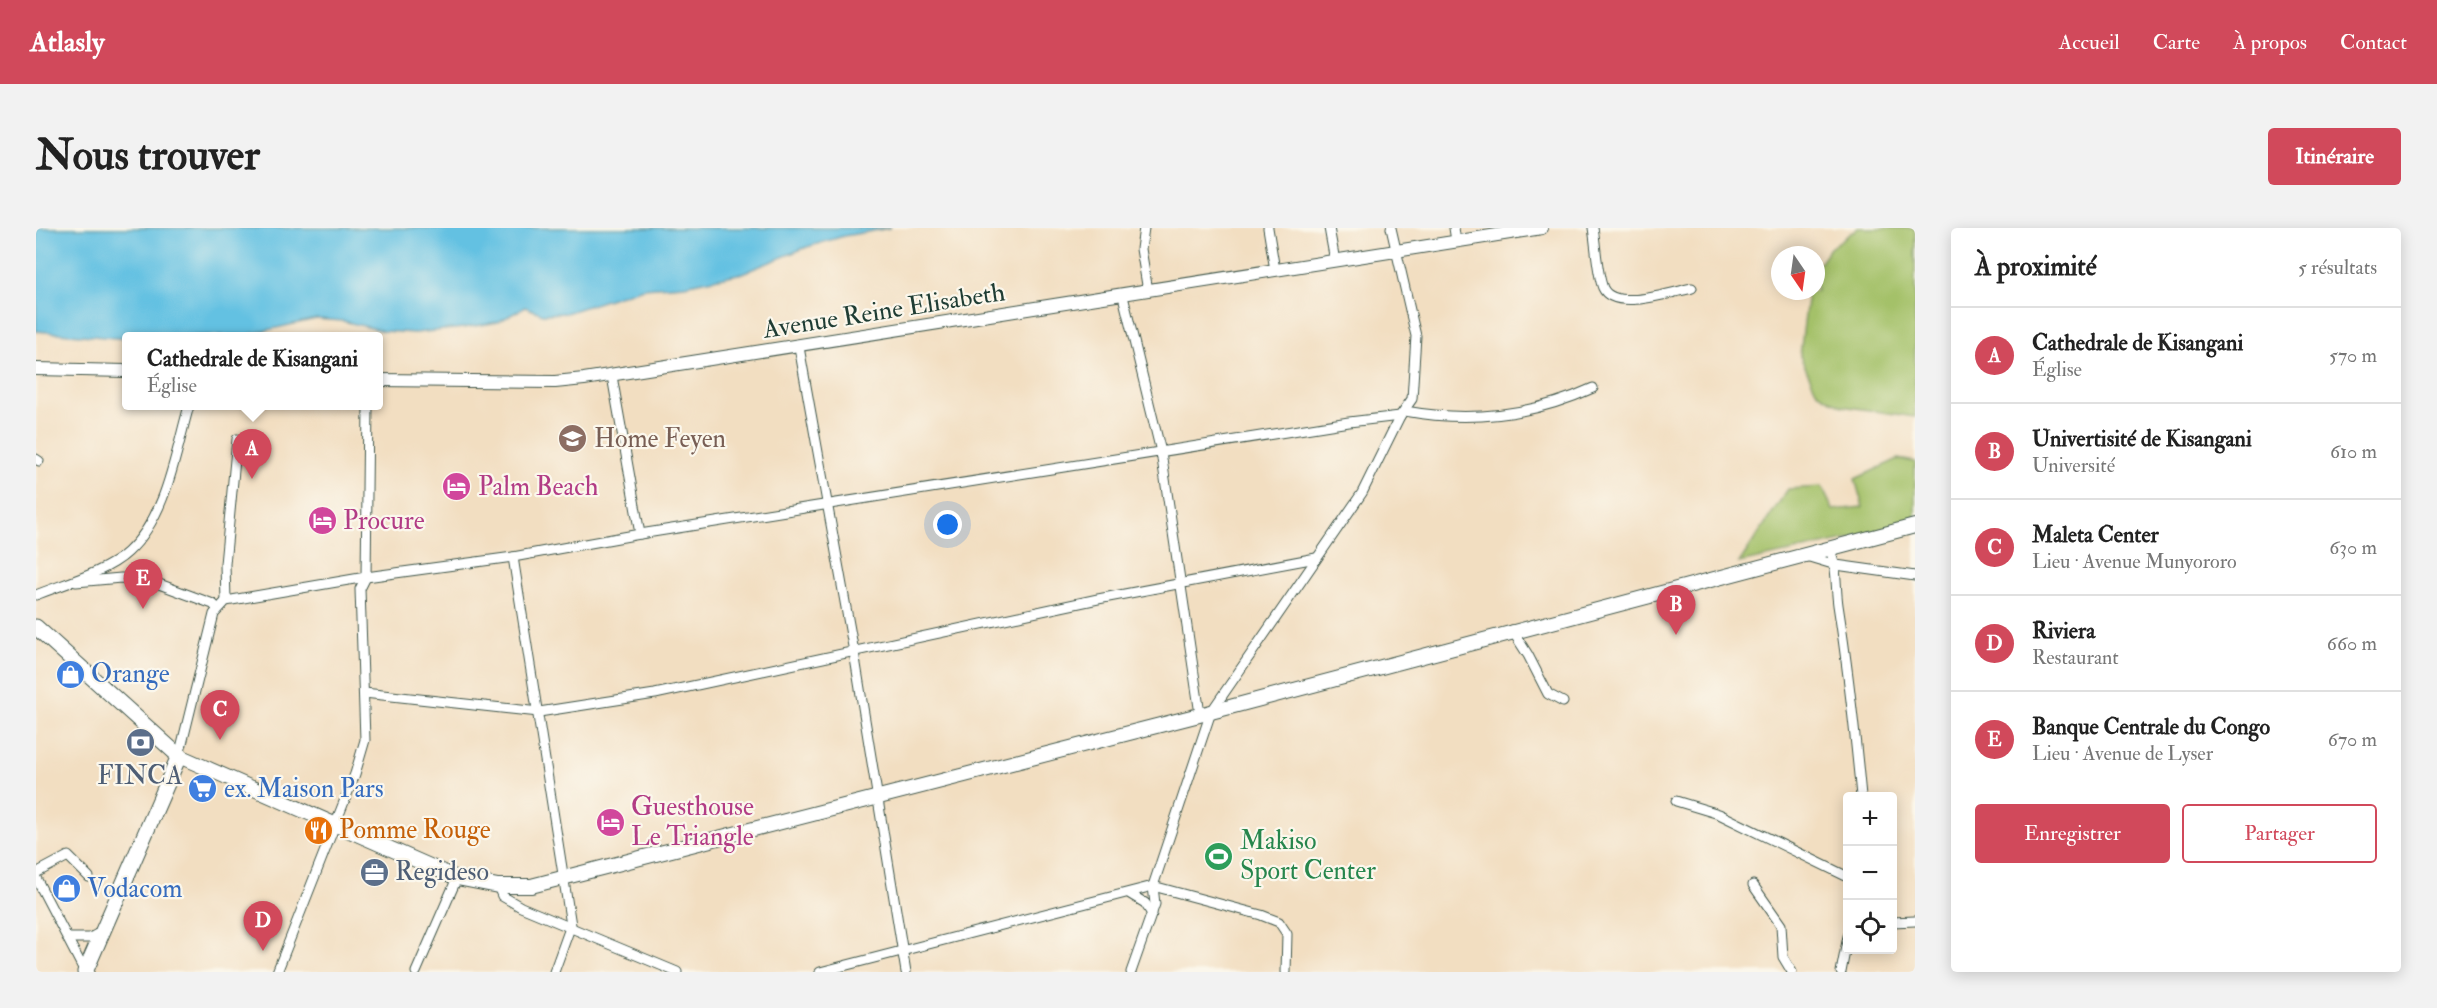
<!DOCTYPE html>
<html lang="fr">
<meta charset="utf-8">
<style>
:root{--surface:#fff;--page:#f2f2f2;--text:#222;--muted:#767676;--line:#e0e0e0;--accent:#d1495b}
body{margin:0;font-family:"IM FELL Double Pica",serif;background:var(--page);color:var(--text)}
.controls{position:absolute;right:18px;bottom:18px;display:grid;overflow:hidden;border-radius:6px;box-shadow:0 3px 15px #0003}
.controls button{width:54px;height:54px;display:grid;place-items:center;padding:0;border:0;border-bottom:2px solid var(--line);background:var(--surface);color:var(--text);font:30px sans-serif}
.compass{position:absolute;left:1735px;top:18px;width:54px;height:54px;border-radius:50%;background:var(--surface);box-shadow:0 3px 15px #0003;rotate:167deg}
.you{position:absolute;left:912px;top:297px;width:21px;height:21px;margin:-15px;border:4px solid #fff;border-radius:50%;background:#1a73e8;box-shadow:0 0 0 9px #1a73e833}
.badge{display:grid;place-items:center;width:39px;height:39px;border-radius:50%;background:var(--accent);color:#fff;font-size:20px;font-weight:700}
.pin{position:absolute;translate:-50% -50px;filter:drop-shadow(0 2px 3px #0008)}
.pin::after{content:'';position:absolute;top:32px;width:21px;height:18px;background:inherit;clip-path:polygon(0 0,100% 0,50% 100%)}
.popup{position:absolute;left:86px;top:104px;width:261px;height:78px;box-sizing:border-box;display:grid;place-content:center;border-radius:6px;background:var(--surface);filter:drop-shadow(0 2px 4px #0005);font-size:20px;white-space:nowrap;color:var(--muted)}
.popup b{font-size:22px;color:var(--text)}
.popup::after{content:'';position:absolute;left:50%;top:100%;margin-left:-12px;border:12px solid transparent;border-top-color:var(--surface)}
.list{margin:0;padding:0;list-style:none}
h2{display:flex;justify-content:space-between;align-items:center;height:78px;margin:0;padding:0 24px;font-size:26px}
h2 small{font-size:20px;font-weight:400;color:var(--muted)}
.list li{display:grid;grid-template-columns:39px 1fr auto;gap:18px;align-items:center;box-sizing:border-box;height:96px;padding:0 24px;border-top:2px solid var(--line)}
.list b{display:block;font-size:22px;white-space:nowrap}
.list p{margin:0;font-size:20px;white-space:nowrap;color:var(--muted)}
.list em{font-size:20px;font-style:normal;color:var(--muted)}
.actions{display:flex;gap:12px;padding:18px 24px}
.actions a{flex:1;padding:14px 0;border:2px solid var(--accent);border-radius:6px;text-align:center;font-size:21px;color:var(--accent)}
.actions .main{background:var(--accent);color:#fff}
.icon{flex:none;width:33px;height:33px;fill:none;stroke:currentColor;stroke-width:2;stroke-linecap:round;stroke-linejoin:round}
.map{position:relative;flex:none;width:1879px;height:744px;overflow:hidden;border-radius:6px}
header{display:flex;align-items:center;gap:36px;box-sizing:border-box;height:84px;padding:0 30px;background:var(--accent);color:#fff}
header strong{font-size:28px}
nav{display:flex;gap:33px;margin-inline-start:auto;font-size:21px}
.intro{display:flex;align-items:center;justify-content:space-between;box-sizing:border-box;height:144px;padding:0 36px}
h1{margin:0;font-size:42px}
.button{padding:15px 27px;border-radius:6px;background:var(--accent);color:#fff;font-size:21px;font-weight:700}
main{display:flex;gap:36px;padding:0 36px}
aside{flex:1;background:var(--surface);border-radius:6px;box-shadow:0 3px 15px #0003}
.map>svg:first-child{display:block}
.green{fill:#a4c169;stroke:#627f4e;stroke-width:1.5}
.water{fill:#63c1e2;stroke:#417f8b;stroke-width:1.5}
.lines{fill:none;stroke-linecap:round;stroke-linejoin:round}
.minor-casing{stroke:#3f5549;stroke-width:11}
.tertiary-casing{stroke:#3f5549;stroke-width:14}
.secondary-casing{stroke:#3f5549;stroke-width:16}
.trunk-casing{stroke:#3f5549;stroke-width:17}
.minor{stroke:#fff;stroke-width:9}
.tertiary{stroke:#fff;stroke-width:12}
.secondary{stroke:#fff;stroke-width:14}
.trunk{stroke:#fff;stroke-width:15}
.labels{text-anchor:middle;dominant-baseline:central;stroke-width:4.5;stroke-linejoin:round;paint-order:stroke}
.street-label{font-size:26px;fill:#1f3d34;stroke:#fbf7ec}
.education-label{font-size:26px;fill:#785e54;stroke:#fbf7ec;text-anchor:start}
.hotel-label{font-size:26px;fill:#b23c85;stroke:#fbf7ec;text-anchor:start}
.shop-label{font-size:26px;fill:#366cbe;stroke:#fbf7ec;text-anchor:start}
.service-label{font-size:26px;fill:#4e5e75;stroke:#fbf7ec}
.food-label{font-size:26px;fill:#c56008;stroke:#fbf7ec;text-anchor:start}
.leisure-label{font-size:26px;fill:#27864d;stroke:#fbf7ec;text-anchor:start}
</style>
<header>
<strong>Atlasly</strong>
<nav><a>Accueil</a><a>Carte</a><a>À propos</a><a>Contact</a></nav>
</header>
<div class="intro"><h1>Nous trouver</h1><a class="button">Itinéraire</a></div>
<main>
<div class="map">
<svg width="1879" height="744" viewBox="0 0 1879 744">
<rect width="100%" height="100%" fill="#fbf7ec"/>
<filter id="ink" filterUnits="userSpaceOnUse"><feTurbulence type="fractalNoise" baseFrequency=".0167" numOctaves="2"/><feDisplacementMap in="SourceGraphic" scale="12" xChannelSelector="R" yChannelSelector="G"/><feConvolveMatrix kernelMatrix="1 2 1 2 8 2 1 2 1" color-interpolation-filters="sRGB"/></filter>
<filter id="wash" filterUnits="userSpaceOnUse"><feTurbulence type="fractalNoise" baseFrequency=".008" numOctaves="4" result="noise"/><feDisplacementMap in="SourceGraphic" scale="24" xChannelSelector="R" yChannelSelector="G"/><feGaussianBlur stdDeviation="1.35" result="paint"/><feColorMatrix in="noise" values="0 0 0 0 0 0 0 0 0 0 0 0 0 0 0 0 0 1.4 0 .05"/><feComposite in="paint" operator="in"/></filter>
<g filter="url(#wash)">
<rect width="100%" height="100%" fill="#f2dec1"/>
<g class="green">
<path d="M1822,0h57v189l-73,-11 -25,-14 -17,-36 8,-65h8v-23l14,-20z"/>
<path d="M1862,231l17,3v63l-176,38 49,-74 34,-2 11,23 30,-3 -8,-28z"/>
</g>
<path class="water" d="M0,0h854l-46,8 -37,11 -64,26 -59,12 -41,3 -77,25 -23,1 -18,-7 -27,15 -35,6 -48,5 -32,-2 -40,-10 -27,-2 -70,16 -120,2v2l-90,-8z"/>
</g>
<g filter="url(#ink)">
<g class="lines">
<defs>
<g id="minor">
<path d="M1108,0l-3,21 7,42"/>
<path d="M1232,0l7,42"/>
<path d="M1293,0l6,33"/>
<path d="M1418,0l2,13"/>
<path d="M1557,0c3,17 4,46 10,60 11,24 70,4 89,0"/>
<path d="M1087,68l38,156 39,262"/>
<path d="M763,119l55,305 52,320"/>
<path d="M576,148l28,158"/>
<path d="M1369,183c66,12 127,5 188,-23"/>
<path d="M0,231l3,2"/>
<path d="M1793,319c9,22 6,36 9,58 10,64 17,127 23,191"/>
<path d="M1770,328l30,9 79,11"/>
<path d="M477,329l58,368 -17,47"/>
<path d="M40,354l45,-4 30,3 62,23 4,4"/>
<path d="M0,367c27,-11 71,-23 92,-43 39,-36 47,-98 61,-146"/>
<path d="M190,373l-1,-37 12,-125"/>
<path d="M1476,402l16,25 20,39 15,8"/>
<path d="M328,465l175,19 116,-18 443,-95 218,-41"/>
<path d="M143,528l35,-142 12,-13 140,-24 147,-20 127,-23 709,-112 51,-6"/>
<path d="M1640,573l43,13 129,63"/>
<path d="M0,645l32,-17 21,21"/>
<path d="M0,650l49,94"/>
<path d="M1717,657l28,40 2,32 9,15"/>
<path d="M462,658l4,10 19,11 156,65"/>
<path d="M1094,666l15,9 7,11"/>
<path d="M1856,694l23,-1"/>
<path d="M32,710h22l11,-6"/>
<path d="M241,744l78,-198 10,-34 -5,-151 6,-12 2,-171"/>
<path d="M380,744l41,-94"/>
<path d="M784,744l333,-86 108,29 18,7 8,12 -1,38"/>
<path d="M1095,744l24,-68 -2,-18 58,-174 151,-219 38,-77 12,-17 4,-63 -25,-108"/>
<path d="M1805,744l7,-36"/>
</g>
<g id="tertiary">
<path d="M0,141l90,2"/>
<path d="M342,152l177,2 29,-3 958,-151"/>
</g>
<path id="secondary" d="M143,528l278,122 41,8h33l680,-174 704,-186"/>
<path id="trunk" d="M0,399l143,129 -94,216"/>
</defs>
<use href="#minor" class="minor-casing"/>
<use href="#tertiary" class="tertiary-casing"/>
<use href="#secondary" class="secondary-casing"/>
<use href="#trunk" class="trunk-casing"/>
<use href="#minor" class="minor"/>
<use href="#tertiary" class="tertiary"/>
<use href="#secondary" class="secondary"/>
<use href="#trunk" class="trunk"/>
</g>
</g>
<defs>
<symbol id="school-disc" viewBox="-11 -11 22 22"><circle r="9.5" fill="#8d6e63" stroke="#fbf7ec"/><path d="M0-5L7-2L0 1L-7-2ZM-4 1L0 2.5L4 1V4Q0 6-4 4Z" fill="#fff"/></symbol>
<symbol id="hotel-disc" viewBox="-11 -11 22 22"><circle r="9.5" fill="#d1479c" stroke="#fbf7ec"/><path d="M-6-4.5h1.5V1H6V5H4.5V3h-9V5H-6ZM-4 0a1.8 1.8 0 1 1 3.6 0ZM.5 0V-2.5h3Q6-2.5 6 0Z" fill="#fff"/></symbol>
<symbol id="shop-disc" viewBox="-11 -11 22 22"><circle r="9.5" fill="#3f7fe0" stroke="#fbf7ec"/><path d="M-5-2.5h2.3a2.7 3.5 0 0 1 5.4 0H5L5.5 6h-11ZM-1.5-2.5h3a1.5 2.3 0 0 0-3 0Z" fill="#fff"/></symbol>
<symbol id="bank-disc" viewBox="-11 -11 22 22"><circle r="9.5" fill="#5c6f8a" stroke="#fbf7ec"/><path d="M-6-4H6V4H-6ZM0-2.3a2.3 2.3 0 1 0 0 4.6a2.3 2.3 0 1 0 0-4.6Z" fill="#fff"/></symbol>
<symbol id="supermarket-disc" viewBox="-11 -11 22 22"><circle r="9.5" fill="#3f7fe0" stroke="#fbf7ec"/><path d="M-6-5.5h2.5l.6 2H6L4.5 2H-2.5L-4.4-4H-6ZM-1.5 3.2a1.3 1.3 0 1 0 .1 0ZM3 3.2a1.3 1.3 0 1 0 .1 0Z" fill="#fff"/></symbol>
<symbol id="restaurant-disc" viewBox="-11 -11 22 22"><circle r="9.5" fill="#e8710a" stroke="#fbf7ec"/><path d="M-5-6h1v4h1v-4h1v4h1v-4h1v5L-1.5 .5V6h-2V.5L-5-1ZM5-6V6H3V1.5H1.5Q1.5-4 5-6Z" fill="#fff"/></symbol>
<symbol id="stadium-disc" viewBox="-11 -11 22 22"><circle r="9.5" fill="#2e9e5b" stroke="#fbf7ec"/><path d="M0-5a6.5 5 0 1 0 0 10a6.5 5 0 1 0 0-10ZM-3.5-1.8h7v3.6h-7Z" fill="#fff"/></symbol>
<symbol id="office-disc" viewBox="-11 -11 22 22"><circle r="9.5" fill="#5c6f8a" stroke="#fbf7ec"/><path d="M-6-3h4V-5.5h4V-3h4V5H-6ZM-1-4.5V-3h2v-1.5ZM-6 0V1H6V0Z" fill="#fff"/></symbol>
</defs>
<g fill-rule="evenodd">
<use href="#school-disc" x="520" y="194" width="33" height="33"/>
<use href="#hotel-disc" x="404" y="242" width="33" height="33"/>
<use href="#hotel-disc" x="270" y="276" width="33" height="33"/>
<use href="#shop-disc" x="18" y="430" width="33" height="33"/>
<use href="#bank-disc" x="88" y="498" width="33" height="33"/>
<use href="#supermarket-disc" x="150" y="544" width="33" height="33"/>
<use href="#hotel-disc" x="558" y="578" width="33" height="33"/>
<use href="#restaurant-disc" x="266" y="586" width="33" height="33"/>
<use href="#stadium-disc" x="1166" y="612" width="33" height="33"/>
<use href="#office-disc" x="322" y="628" width="33" height="33"/>
<use href="#shop-disc" x="14" y="644" width="33" height="33"/>
</g>
<g class="labels">
<g class="street-label">
<text transform="translate(848 83) rotate(-9)">Avenue Reine Elisabeth</text>
</g>
<g class="education-label">
<text x="558" y="211">Home Feyen</text>
</g>
<g class="hotel-label">
<text x="442" y="259">Palm Beach</text>
<text x="307" y="293">Procure</text>
<text x="595" y="579">Guesthouse<tspan x="595" dy="30">Le Triangle</tspan></text>
</g>
<g class="shop-label">
<text x="55" y="446">Orange</text>
<text x="188" y="561">ex. Maison Pars</text>
<text x="51" y="661">Vodacom</text>
</g>
<g class="service-label">
<text x="104" y="548">FINCA</text>
<text x="359" y="644" text-anchor="start">Regideso</text>
</g>
<g class="food-label">
<text x="303" y="602">Pomme Rouge</text>
</g>
<g class="leisure-label">
<text x="1204" y="613">Makiso<tspan x="1204" dy="30">Sport Center</tspan></text>
</g>
</g>
</svg>
<div class="controls">
<button>+</button>
<button>−</button>
<button><svg class="icon" aria-label="locate" viewBox="0 0 24 24"><circle cx="12" cy="12" r="6"/><path d="M12 2v4M12 18v4M2 12h4M18 12h4"/></svg></button>
</div>
<svg class="compass" viewBox="-18 -18 36 36"><path d="M0-13l5 13h-10z" fill="#e53935"/><path d="M0 13l5-13h-10z" fill="#767676"/></svg>
<div class="you"></div>
<div class="pin badge" style="left:216px;top:251px">A</div>
<div class="popup"><b>Cathedrale de Kisangani</b>Église</div>
<div class="pin badge" style="left:1640px;top:407px">B</div>
<div class="pin badge" style="left:184px;top:512px">C</div>
<div class="pin badge" style="left:227px;top:723px">D</div>
<div class="pin badge" style="left:107px;top:381px">E</div>
</div>
<aside>
<h2>À proximité<small>5 résultats</small></h2>
<ul class="list">
<li><span class="badge">A</span><div><b>Cathedrale de Kisangani</b><p>Église</p></div><em>570 m</em></li>
<li><span class="badge">B</span><div><b>Univertisité de Kisangani</b><p>Université</p></div><em>610 m</em></li>
<li><span class="badge">C</span><div><b>Maleta Center</b><p>Lieu · Avenue Munyororo</p></div><em>630 m</em></li>
<li><span class="badge">D</span><div><b>Riviera</b><p>Restaurant</p></div><em>660 m</em></li>
<li><span class="badge">E</span><div><b>Banque Centrale du Congo</b><p>Lieu · Avenue de Lyser</p></div><em>670 m</em></li>
</ul>
<div class="actions"><a class="main">Enregistrer</a><a>Partager</a></div>
</aside>
</main>
